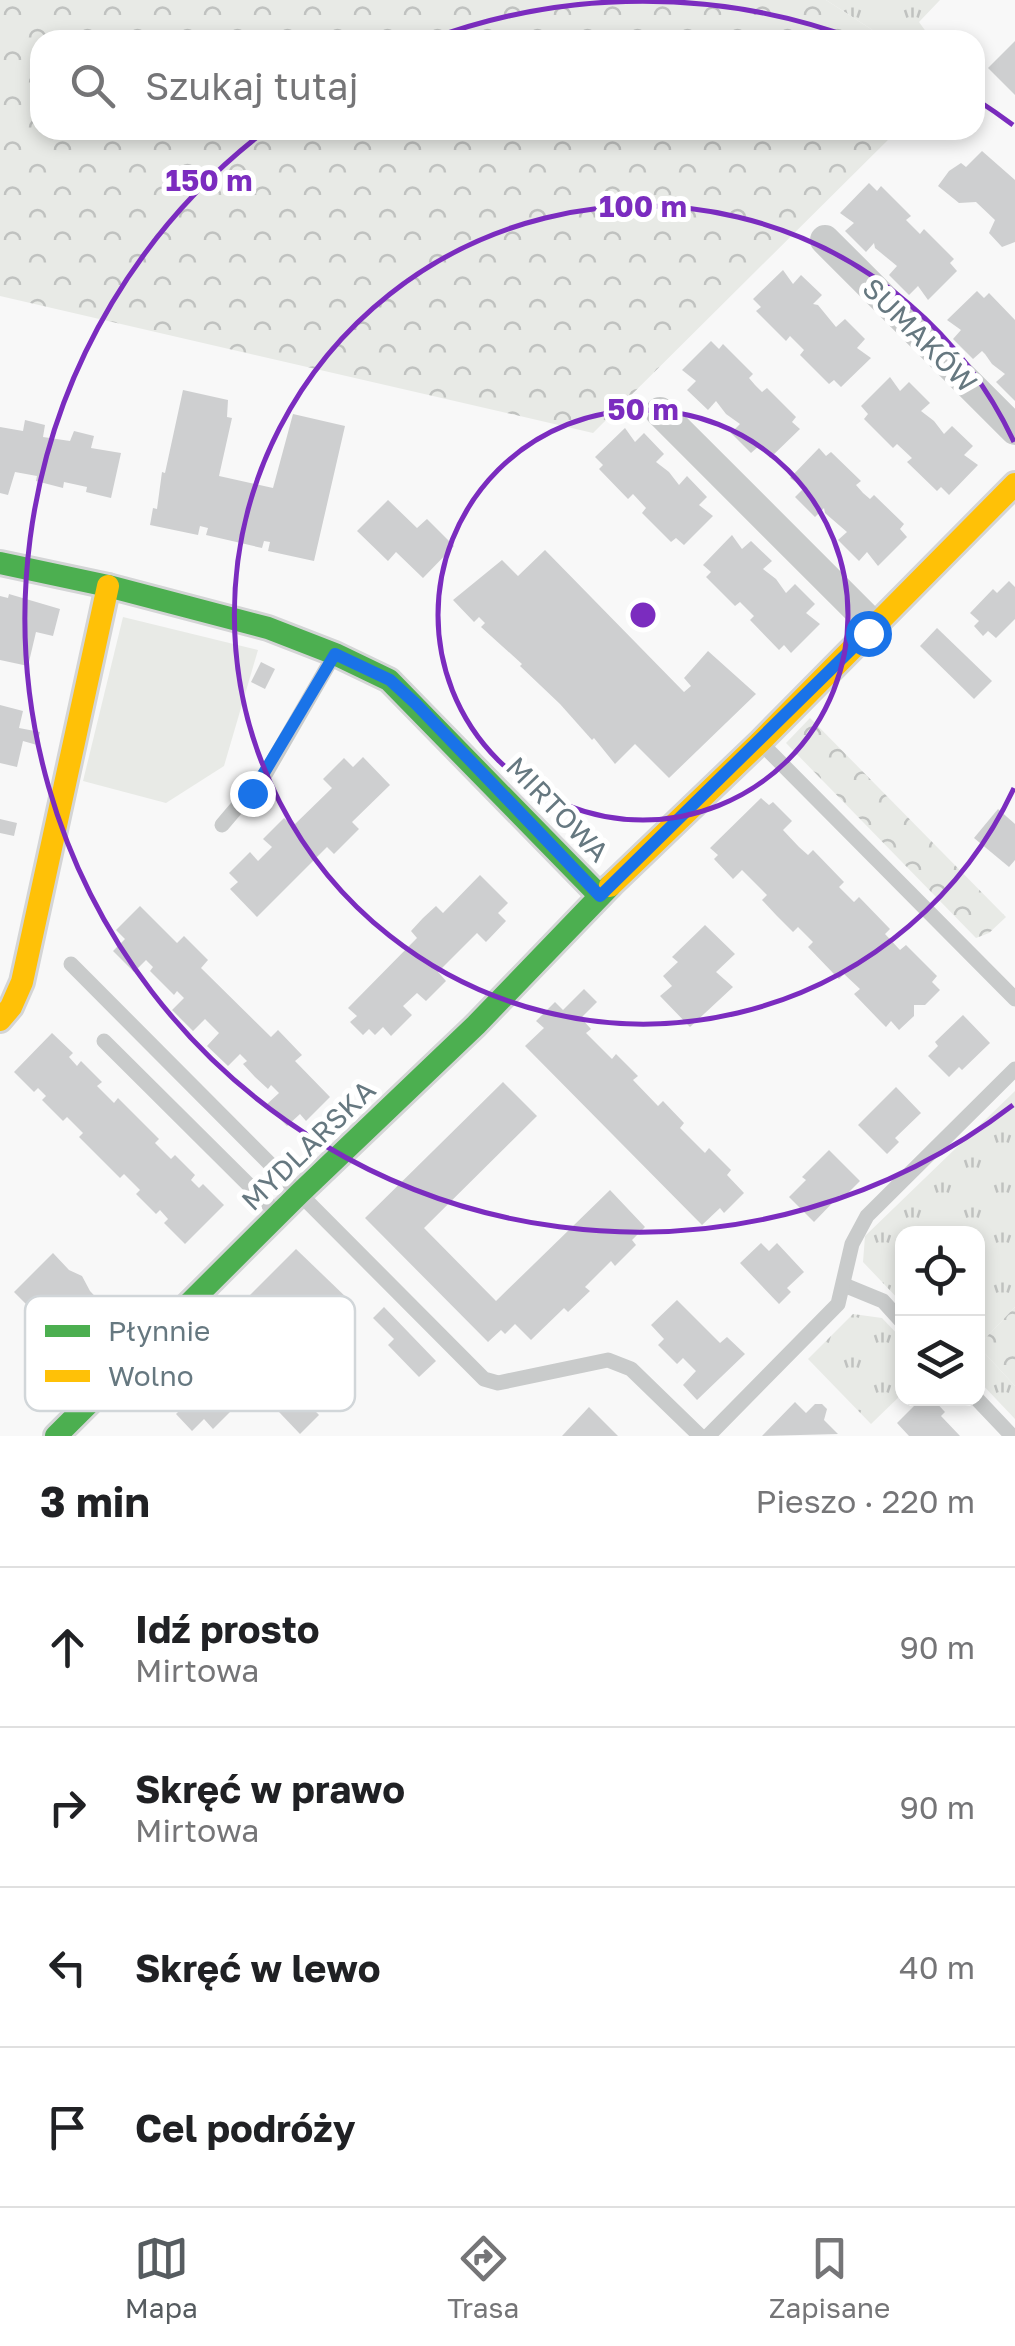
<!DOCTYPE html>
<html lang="pl">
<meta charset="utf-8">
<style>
:root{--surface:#fff;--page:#f6f6f6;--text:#202124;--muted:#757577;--line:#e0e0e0;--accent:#565c60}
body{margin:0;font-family:"Golos Text",sans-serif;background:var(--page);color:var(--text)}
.controls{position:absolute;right:30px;bottom:30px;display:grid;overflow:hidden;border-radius:20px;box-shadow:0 5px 15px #0003}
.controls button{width:90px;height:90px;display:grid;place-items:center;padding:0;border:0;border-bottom:2px solid var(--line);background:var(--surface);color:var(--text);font:50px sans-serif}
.stop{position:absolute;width:30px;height:30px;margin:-22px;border:8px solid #1a73e8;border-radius:50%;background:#fff}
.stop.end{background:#1a73e8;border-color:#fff;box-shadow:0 2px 10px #0008}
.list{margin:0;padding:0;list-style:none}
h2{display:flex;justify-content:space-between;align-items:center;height:130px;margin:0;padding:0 40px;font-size:42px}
h2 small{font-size:32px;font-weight:400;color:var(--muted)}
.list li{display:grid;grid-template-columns:65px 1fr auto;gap:30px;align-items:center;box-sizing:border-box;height:160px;padding:0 40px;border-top:2px solid var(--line)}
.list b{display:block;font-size:38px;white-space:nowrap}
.list p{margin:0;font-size:32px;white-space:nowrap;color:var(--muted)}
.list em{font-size:32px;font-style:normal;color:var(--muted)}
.icon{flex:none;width:55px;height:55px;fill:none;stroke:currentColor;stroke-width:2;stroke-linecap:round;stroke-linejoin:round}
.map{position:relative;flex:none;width:1015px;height:1436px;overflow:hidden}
.search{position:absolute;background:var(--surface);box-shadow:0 5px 15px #0003;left:30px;right:30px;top:30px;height:110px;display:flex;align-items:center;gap:25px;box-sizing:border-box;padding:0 35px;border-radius:30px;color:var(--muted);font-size:38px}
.sheet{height:770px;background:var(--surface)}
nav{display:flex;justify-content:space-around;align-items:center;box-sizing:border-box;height:140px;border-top:2px solid var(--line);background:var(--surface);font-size:28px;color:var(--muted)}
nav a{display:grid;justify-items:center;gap:5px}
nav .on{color:var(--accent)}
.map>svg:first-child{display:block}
.grass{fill:url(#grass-tufts)}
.forest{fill:url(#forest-crowns)}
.park{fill:#e8eae6}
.building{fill:#cecfd0}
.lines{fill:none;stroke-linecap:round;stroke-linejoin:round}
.fast-casing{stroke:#d4d5d6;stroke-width:28}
.slow-casing{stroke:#d4d5d6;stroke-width:28}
.lane{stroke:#c9cbcb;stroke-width:15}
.street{stroke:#c9cbcb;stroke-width:30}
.fast{stroke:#4caf50;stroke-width:22}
.slow{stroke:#ffc107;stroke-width:22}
.route{stroke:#1a73e8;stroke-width:12}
.ring{fill:none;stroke:#7b2cbf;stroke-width:5}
.labels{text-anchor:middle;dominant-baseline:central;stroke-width:10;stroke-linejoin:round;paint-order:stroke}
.street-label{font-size:28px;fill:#667880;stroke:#fff}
.key{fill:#fff;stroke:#d1d6d9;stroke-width:2.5}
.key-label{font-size:28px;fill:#667880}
.centre{fill:#7b2cbf;stroke:#fff;stroke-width:5}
.ring-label{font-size:30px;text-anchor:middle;font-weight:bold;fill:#7b2cbf;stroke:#fff;stroke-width:10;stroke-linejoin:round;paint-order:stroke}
</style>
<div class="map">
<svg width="1015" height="1436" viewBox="0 0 1015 1436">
<defs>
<pattern id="grass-tufts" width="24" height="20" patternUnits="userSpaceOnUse" patternTransform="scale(2.5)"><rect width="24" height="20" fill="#e8eae6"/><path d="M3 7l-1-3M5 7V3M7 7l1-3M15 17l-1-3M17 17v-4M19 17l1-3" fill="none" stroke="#c0c2c0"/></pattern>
<pattern id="forest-crowns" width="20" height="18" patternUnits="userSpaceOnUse" patternTransform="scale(2.5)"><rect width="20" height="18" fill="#e8eae6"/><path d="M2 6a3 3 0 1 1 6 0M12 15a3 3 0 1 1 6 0" fill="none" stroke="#c0c2c0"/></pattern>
</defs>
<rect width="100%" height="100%" fill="#f8f8f8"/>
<g class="grass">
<path d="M826,0h114l-21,22 13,18h-44z"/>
<path d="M1015,1091v216l-37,39 37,40v33l-37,-39v-146h-76v69l-39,-41 2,-26z"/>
<path d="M853,1314l29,4 20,21v55l-31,30 -63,-65z"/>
</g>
<g class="forest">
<path d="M0,0h826l62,40h-848v90h858l-305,303 -593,-137z"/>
<path d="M810,718l196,199 -17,16 -13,5 -190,-195z"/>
<path d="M1015,1307v79l-37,-40z"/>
</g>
<path class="park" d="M123,617l135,33 -34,116 -58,37 -83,-22z"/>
<g class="building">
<path d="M1015,41v54l-27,-27z"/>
<path d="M982,151l33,29v62l-13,5 -13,-14 6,-13 -19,-18 -17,1 -21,-17 11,-15 12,-8 5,4z"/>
<path d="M869,183l8,8 4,-5 30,30 -5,4 14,14 4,-5 30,30 -4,4 7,8 -29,29 -10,-14 -9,9 -20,-20 8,-9 -22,-18 -1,-5 -8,9 -21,-21 9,-8 -14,-10z"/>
<path d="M783,270l10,14 8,-9 21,20 -9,9 5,1 18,22 9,-8 20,20 -8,9 14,10 -30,29 -7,-7 -5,4 -29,-29 4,-5 -14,-14 -4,5 -30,-30 5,-4 -8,-8z"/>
<path d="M977,291l7,7 5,-5 26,27v81l-19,-19 9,-8 -13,-10 -7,-10 -3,-3 -9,8 -20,-20 8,-9 -14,-10z"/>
<path d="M711,341l8,8 4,-5 30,30 -4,4 6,7 7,7 5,-4 29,29 -4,5 8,7 -30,29 -10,-13 -9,8 -20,-20 9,-9 -14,-10 -10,-13 -8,9 -21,-20 9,-9 -14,-11z"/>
<path d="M890,377l10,14 9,-9 21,21 -9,8 13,10 10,13 8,-8 21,20 -9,9 14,10 -29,30 -8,-8 -4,4 -30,-29 5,-4 -15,-14 -4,4 -29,-29 4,-5 -7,-8z"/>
<path d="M183,390l45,10 -1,17 5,1 -13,58 54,12 20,-74 52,12 -31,135 -46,-10 2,-9 -6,-1 -2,7 -56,-13 2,-7 -8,-2 -2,9 -48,-10 3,-17 4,1 5,-37 3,1z"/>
<path d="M25,420l20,5 -2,12 27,4 4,-10 20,5 -3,12 30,5 -10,45 -25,-6 1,-5 -23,-5 -1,6 -27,-7 1,-5 -22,-4 -7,23 -8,-2v-66l23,4z"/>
<path d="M625,428l10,14 9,-9 20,21 -8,8 13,10 10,13 8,-9 20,21 -8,8 14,11 -29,29 -8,-7 -5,4 -29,-29 4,-5 -13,-14 -5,5 -29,-30 4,-4 -8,-8z"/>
<path d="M819,448l7,8 5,-4 30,29 -5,4 7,8 7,6 4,-4 30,29 -4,5 7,8 -29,29 -11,-14 -8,9 -21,-21 9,-8 -22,-19 -1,-5 -9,9 -20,-20 9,-9 -14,-10z"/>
<path d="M388,500l29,28 10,-9 27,27 -31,32 -27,-26 -8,9 -31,-30z"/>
<path d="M732,535l10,14 9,-8 21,20 -9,8 13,10 10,14 9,-9 20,20 -9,9 14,11 -29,29 -7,-8 -5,5 -29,-30 4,-4 -14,-14 -5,4 -29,-29 5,-5 -8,-7z"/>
<path d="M545,550l139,142 7,-6 -7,-8 24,-27 48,43 -87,84 -34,-34 -20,20 -21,-26 -2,2 -32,-36 -40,-38 2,-2 -41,-37 4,-4 -6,-6 -5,5 -21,-22 49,-40 16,16z"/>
<path d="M1009,581l6,6v32l-19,19 -8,-7 -5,5 -9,-10 5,-5 -9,-8 23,-24 4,4z"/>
<path d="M9,594l51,15 -7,27 -17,-4 -8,34 -28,-6v-64l8,2z"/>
<path d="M937,628l55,53 -18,18 -54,-53z"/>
<path d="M261,662l14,7 -10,20 -14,-7z"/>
<path d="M0,705l23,6 -4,17 21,4 -3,13 -14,-4 -6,26 -17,-4z"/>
<path d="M363,757l27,28 -38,37 7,7 -25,25 -7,-7 -70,70 -27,-28 8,-7 -9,-9 21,-21 8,9 14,-14 -9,-8 21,-21 9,8 39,-38 -9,-9 21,-21 9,9z"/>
<path d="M761,798l8,7 4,-3 19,19 -9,9 16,17 9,8 5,-5 31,32 -5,5 15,15 5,-5 31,32 -5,5 15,16 6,-5 31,31 -5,6 8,8 -15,15h-11v11l-15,14 -8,-9 -5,6 -6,-6 -26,-27 6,-5 -16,-15 -5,5 -6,-6 -25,-26 5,-5 -15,-15 -5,5 -16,-16 -15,-16 5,-5 -25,-25 -9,9 -19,-20 4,-4 -8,-7z"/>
<path d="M998,809l17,15v36l-6,7 -35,-29z"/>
<path d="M0,819l17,4 -3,13 -14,-3z"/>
<path d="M480,875l28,28 -10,10 8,8 -20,21 -9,-9 -39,39 8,9 -20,20 -9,-8 -14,13 9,9 -21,21 -8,-9 -8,8 -6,-6 -6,6 -13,-13 7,-6 -9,-8 69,-70 -6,-7 12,-13 13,-12 7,7z"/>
<path d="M140,906l37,37 7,-7 24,24 -7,8 70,69 7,-7 24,25 -7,6 35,36 -24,24 -6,-7 -13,12 -21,-21 13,-12 -8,-8 -3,4 -13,-12 -12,-13 4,-3 -7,-7 -12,12 -21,-20 12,-13 -14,-14 -12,12 -21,-21 12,-12 -7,-7 -3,4 -24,-24 3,-4 -7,-7 -12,12 -21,-21 12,-12 -9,-9z"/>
<path d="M705,925l30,29 -19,18 17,15 -43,40 -30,-31 12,-10 -9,-10 15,-14 -6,-5z"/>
<path d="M584,989l13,13 -16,16 10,11 -5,4 26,26 4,-5 22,22 -5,4 25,26 5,-5 21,22 -4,5 25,25 4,-5 22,22 -4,5 17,18 -20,20 -4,-5 -18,17 -177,-179 19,-18 -8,-7 19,-19 8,8z"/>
<path d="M963,1015l27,28 -28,27 -3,-3 -10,10 -21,-21 10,-10 -3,-4z"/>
<path d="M52,1033l21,20 -4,4 8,9 4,-5 21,21 -5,4 17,17 4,-5 41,41 -4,4 16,16 4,-4 20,20 -4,5 8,8 4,-4 21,21 -39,39 -21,-21 4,-4 -8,-9 -4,4 -20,-20 4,-4 -16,-16 -4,4 -41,-41 4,-4 -16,-16 -4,4 -21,-21 4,-4 -8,-8 -4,4 -20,-20z"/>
<path d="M503,1082l34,34 -113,112 72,73 114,-111 35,37 -13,13 4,5 -21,21 -4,-5 -26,26 5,4 -22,21 -4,-4 -33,32 -16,-16 -10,10 -4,-4 -13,12 -123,-124z"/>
<path d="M896,1087l25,26 -26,25 4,4 -12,12 -29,-29z"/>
<path d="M829,1150l31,31 -18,18 -2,-4 -26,27 -25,-25 17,-17 -4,-3z"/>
<path d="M761,1243l8,8 8,-8 27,29 -17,16 4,4 -12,12 -39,-41z"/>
<path d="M296,1249l53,51 -72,72 -52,-52z"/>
<path d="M53,1253l16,17 13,6 8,15 16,17 -39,38 -16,-17 -14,-8 -9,-15 -14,-14z"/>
<path d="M677,1300l43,43 7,-6 18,17 -48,46 -14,-15 13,-14 -13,-13 -6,6 -19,-19 6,-6 -13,-14z"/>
<path d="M384,1307l52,54 -17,16 -31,-32 6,-6 -21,-21z"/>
<path d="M204,1353l41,44 -32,32 -9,-10 -12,12 -16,-17 19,-19 -17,-17z"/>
<path d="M299,1394l20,21 -19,19 -21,-22z"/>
<path d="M922,1398h10l13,14 -4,4 19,20h-51l-12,-13z"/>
<path d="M795,1402l11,11 9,-9h7l5,5 -3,11 14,14 -76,2z"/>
<path d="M589,1407l29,29h-56z"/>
</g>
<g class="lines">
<defs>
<g id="fast">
<path d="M0,563l108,23 160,42 67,26 54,26 211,216"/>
<path d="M56,1436l243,-242 177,-169 134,-139"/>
</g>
<g id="slow">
<path d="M610,886l150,-144 255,-258"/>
<path d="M0,1020l11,-13 11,-25 86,-396"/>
</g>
</defs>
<use href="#fast" class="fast-casing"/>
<use href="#slow" class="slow-casing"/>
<g class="lane">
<path d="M761,743l254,256"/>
<path d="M222,825l44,-52 67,-116"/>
<path d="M71,964l413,415 14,4 110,-23 23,9 69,67"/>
<path d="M104,1041l174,173"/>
<path d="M844,1285l39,16 19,21"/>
<path d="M976,1398l36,38"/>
<path d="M708,1436l130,-132 14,-60 15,-28 148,-147"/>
</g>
<g class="street">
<path d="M825,240l190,190"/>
<path d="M660,412l214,214"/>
</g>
<use href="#fast" class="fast"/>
<use href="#slow" class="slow"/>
</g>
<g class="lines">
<path class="route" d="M252,793l83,-139 55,26 26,24 184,192 268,-263"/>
</g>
<g class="ring">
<circle cx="643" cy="615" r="205"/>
<path d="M1014 788A409 409 0 1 1 1014 442"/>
<path d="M1013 1105A614 614 0 0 1 265 131M428 40A614 614 0 0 1 858 40M977 100A614 614 0 0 1 1013 125"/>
</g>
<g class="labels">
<g class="street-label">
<text transform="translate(920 335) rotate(45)">SUMAKÓW</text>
<text transform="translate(558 809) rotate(46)">MIRTOWA</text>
<text transform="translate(308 1145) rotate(-44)">MYDLARSKA</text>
</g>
</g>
<rect x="25" y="1296" width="330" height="115" rx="15" class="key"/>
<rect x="45" y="1325" width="45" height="12" fill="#4caf50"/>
<rect x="45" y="1370" width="45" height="12" fill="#ffc107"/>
<g class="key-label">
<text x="108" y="1341">Płynnie</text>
<text x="108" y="1386">Wolno</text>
</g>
<circle cx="643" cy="615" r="15" class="centre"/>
<g class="ring-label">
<text x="209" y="191">150 m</text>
<text x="643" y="217">100 m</text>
<text x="643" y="420">50 m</text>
</g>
</svg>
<div class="controls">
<button><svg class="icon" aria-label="locate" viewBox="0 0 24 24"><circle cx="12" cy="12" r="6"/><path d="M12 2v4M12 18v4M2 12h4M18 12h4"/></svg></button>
<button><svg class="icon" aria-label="layers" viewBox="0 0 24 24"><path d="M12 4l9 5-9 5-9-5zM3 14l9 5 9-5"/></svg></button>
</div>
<div class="stop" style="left:868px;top:633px"></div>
<div class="stop end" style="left:252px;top:793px"></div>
<div class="search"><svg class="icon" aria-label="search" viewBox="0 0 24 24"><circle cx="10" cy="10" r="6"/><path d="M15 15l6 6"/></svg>Szukaj tutaj</div>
</div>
<section class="sheet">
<h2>3 min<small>Pieszo · 220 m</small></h2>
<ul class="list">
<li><svg class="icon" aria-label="ahead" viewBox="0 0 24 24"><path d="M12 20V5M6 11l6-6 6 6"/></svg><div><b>Idź prosto</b><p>Mirtowa</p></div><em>90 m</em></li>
<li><svg class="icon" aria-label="right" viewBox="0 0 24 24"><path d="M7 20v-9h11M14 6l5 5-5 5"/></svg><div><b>Skręć w prawo</b><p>Mirtowa</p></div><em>90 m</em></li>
<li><svg class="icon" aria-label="left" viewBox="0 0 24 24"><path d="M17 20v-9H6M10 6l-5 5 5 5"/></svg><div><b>Skręć w lewo</b></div><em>40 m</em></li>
<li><svg class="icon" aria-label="arrive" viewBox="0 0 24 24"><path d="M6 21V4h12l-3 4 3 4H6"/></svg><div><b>Cel podróży</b></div></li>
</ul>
</section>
<nav>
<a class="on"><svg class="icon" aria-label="map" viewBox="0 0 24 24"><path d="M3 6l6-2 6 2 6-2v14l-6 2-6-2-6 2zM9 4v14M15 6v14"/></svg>Mapa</a>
<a><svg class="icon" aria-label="directions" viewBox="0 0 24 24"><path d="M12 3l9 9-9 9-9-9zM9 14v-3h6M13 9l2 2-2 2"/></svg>Trasa</a>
<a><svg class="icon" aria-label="saved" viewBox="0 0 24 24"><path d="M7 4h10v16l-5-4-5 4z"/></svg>Zapisane</a>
</nav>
